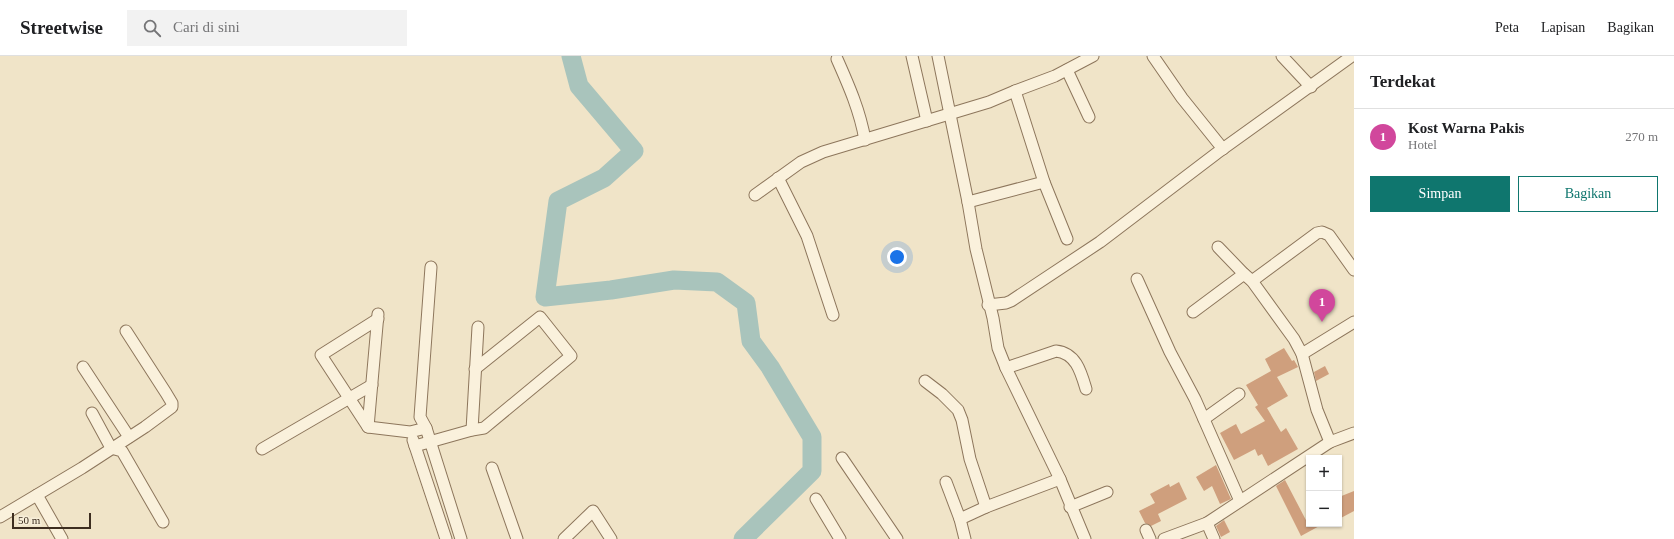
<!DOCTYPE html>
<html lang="id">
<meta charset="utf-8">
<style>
:root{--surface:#fff;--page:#f2f2f2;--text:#202124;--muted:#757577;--line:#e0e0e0;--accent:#0f766e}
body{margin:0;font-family:"Times New Roman",serif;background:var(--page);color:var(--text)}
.controls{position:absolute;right:12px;bottom:12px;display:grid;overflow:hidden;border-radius:0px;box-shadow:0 1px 3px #0004}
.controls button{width:36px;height:36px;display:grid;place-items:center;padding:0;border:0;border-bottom:1px solid var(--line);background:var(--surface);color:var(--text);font:20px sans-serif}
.scale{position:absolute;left:12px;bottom:10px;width:79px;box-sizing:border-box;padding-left:4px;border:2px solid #3d2e20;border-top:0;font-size:11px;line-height:14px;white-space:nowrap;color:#3d2e20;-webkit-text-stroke:3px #f7eed8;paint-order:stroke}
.you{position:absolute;left:897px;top:201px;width:14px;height:14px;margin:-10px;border:3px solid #fff;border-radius:50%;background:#1a73e8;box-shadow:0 0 0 6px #1a73e833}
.badge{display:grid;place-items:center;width:26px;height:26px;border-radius:50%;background:var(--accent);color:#fff;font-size:13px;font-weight:700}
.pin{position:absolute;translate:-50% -33px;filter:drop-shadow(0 1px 2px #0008)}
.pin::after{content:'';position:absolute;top:21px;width:14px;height:12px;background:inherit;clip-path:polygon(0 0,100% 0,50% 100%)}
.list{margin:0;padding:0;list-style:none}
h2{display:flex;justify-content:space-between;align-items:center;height:52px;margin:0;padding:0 16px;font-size:17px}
h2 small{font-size:13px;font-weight:400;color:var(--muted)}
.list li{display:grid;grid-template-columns:26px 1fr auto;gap:12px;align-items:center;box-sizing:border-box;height:56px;padding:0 16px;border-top:1px solid var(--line)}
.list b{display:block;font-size:15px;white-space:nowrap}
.list p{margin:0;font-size:13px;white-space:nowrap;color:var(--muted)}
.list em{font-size:13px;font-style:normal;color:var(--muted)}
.actions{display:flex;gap:8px;padding:12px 16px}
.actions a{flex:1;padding:9px 0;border:1px solid var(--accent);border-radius:0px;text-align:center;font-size:14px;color:var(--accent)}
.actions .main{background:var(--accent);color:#fff}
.icon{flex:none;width:22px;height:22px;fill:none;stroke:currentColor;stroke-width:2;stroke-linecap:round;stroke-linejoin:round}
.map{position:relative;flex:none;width:1354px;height:483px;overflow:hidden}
header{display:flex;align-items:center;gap:24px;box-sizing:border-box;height:56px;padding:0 20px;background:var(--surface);border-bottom:1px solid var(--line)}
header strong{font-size:19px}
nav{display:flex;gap:22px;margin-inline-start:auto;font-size:14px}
.search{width:280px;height:36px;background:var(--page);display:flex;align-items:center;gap:10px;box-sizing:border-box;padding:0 14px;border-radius:0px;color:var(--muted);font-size:15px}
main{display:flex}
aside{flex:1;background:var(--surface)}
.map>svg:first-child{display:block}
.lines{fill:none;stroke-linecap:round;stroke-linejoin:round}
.river{stroke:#a9c4bc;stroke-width:19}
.building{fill:#cf9f7d}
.minor-casing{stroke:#8d765c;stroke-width:13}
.minor{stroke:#faf1dc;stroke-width:11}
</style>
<header>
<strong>Streetwise</strong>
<div class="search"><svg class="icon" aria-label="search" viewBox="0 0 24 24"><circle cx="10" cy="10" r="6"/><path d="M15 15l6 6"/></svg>Cari di sini</div>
<nav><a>Peta</a><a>Lapisan</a><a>Bagikan</a></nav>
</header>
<main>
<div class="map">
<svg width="1354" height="483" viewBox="0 0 1354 483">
<rect width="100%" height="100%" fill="#f0e4c8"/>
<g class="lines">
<path class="river" d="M571,0l8,30 55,65 -30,27 -46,23 -13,96 66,-7 63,-10 43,2 29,21 5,38 19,26 42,70v34l-69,68"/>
</g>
<g class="building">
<path d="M1284,292l8,13 2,-1 4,7 -21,10 11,19 -21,12 14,24 5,-4 12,21 -30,17 -6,-12 -4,2 -3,-7 -21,11 -14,-27 16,-9 5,10 24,-13 -10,-14 3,-2 -12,-20 25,-14 -6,-12z"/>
<path d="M1325,310l4,8 -13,7 -2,-9z"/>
<path d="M1216,409l15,34 -11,5 -8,-18 -8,5 -8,-14z"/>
<path d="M1285,424l23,44h15l-22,12 -25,-50z"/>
<path d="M1179,426l8,17 -29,15 3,7 -10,5 -6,-3 -6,-12 16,-8 -5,-9 19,-10 1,3z"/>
<path d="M1354,435v20l-15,8v-22z"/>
<path d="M1224,464l6,12 -9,5 -5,-11z"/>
</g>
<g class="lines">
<defs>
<g id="minor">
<path d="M912,0l15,65"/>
<path d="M938,0l30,146 8,47 17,69 5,30 8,20 54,111 25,60"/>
<path d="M1153,0l29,42 41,51"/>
<path d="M1282,0l29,31"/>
<path d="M837,3c12,27 23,52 28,81"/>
<path d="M1067,14l22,47"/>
<path d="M1015,35l29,91 23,57"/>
<path d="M778,122l29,58 26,79"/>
<path d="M755,139l46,-33 22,-10 166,-50 26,-11 40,-15 38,-20"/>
<path d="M968,146l76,-20"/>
<path d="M1218,191l26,27"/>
<path d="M431,211l-11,150 6,11 35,111"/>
<path d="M1137,223l33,73 25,47 45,102"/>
<path d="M1252,225l65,-48 5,-1 7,3 25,35"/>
<path d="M988,249l18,-2 5,-2 89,-59 117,-89 135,-97"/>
<path d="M1193,256l51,-38 8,7 42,58 8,15 15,56 13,32 -123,81 7,16"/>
<path d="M378,263l-57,36 47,72 42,5 16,-4"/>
<path d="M1302,298l52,-32"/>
<path d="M83,311l46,70"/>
<path d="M1006,312l50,-17c20,2 25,21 30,38"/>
<path d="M925,325l17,13 16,16 4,10 8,39 16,48"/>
<path d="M92,357l19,35 11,3 41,71"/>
<path d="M1204,363l35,-25"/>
<path d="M368,371l10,-113"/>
<path d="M472,374l6,-103"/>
<path d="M413,384l33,99"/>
<path d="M1330,386l24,-9"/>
<path d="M415,390l57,-16 12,-2 87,-72 -31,-39 -65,52"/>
<path d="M262,393l110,-64"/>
<path d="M842,402l55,81"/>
<path d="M492,412l25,71"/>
<path d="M946,426l14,37"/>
<path d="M37,439l25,44"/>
<path d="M816,443l24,40"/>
<path d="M1070,451l37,-15"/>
<path d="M0,461l82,-49 63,-41 27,-20v-4l-6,-10 -40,-62"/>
<path d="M1146,474l4,9"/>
<path d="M564,483l29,-28 18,28"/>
<path d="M965,483l-5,-20 26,-12 74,-28"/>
<path d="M1164,483l43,-16"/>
</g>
</defs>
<use href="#minor" class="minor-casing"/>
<use href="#minor" class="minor"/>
</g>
</svg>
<div class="controls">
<button>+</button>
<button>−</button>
</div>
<div class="scale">50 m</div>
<div class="you"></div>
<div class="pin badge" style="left:1322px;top:266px;background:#d1479c">1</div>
</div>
<aside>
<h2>Terdekat<small></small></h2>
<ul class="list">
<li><span class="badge" style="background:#d1479c">1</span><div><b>Kost Warna Pakis</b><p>Hotel</p></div><em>270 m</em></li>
</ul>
<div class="actions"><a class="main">Simpan</a><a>Bagikan</a></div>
</aside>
</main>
